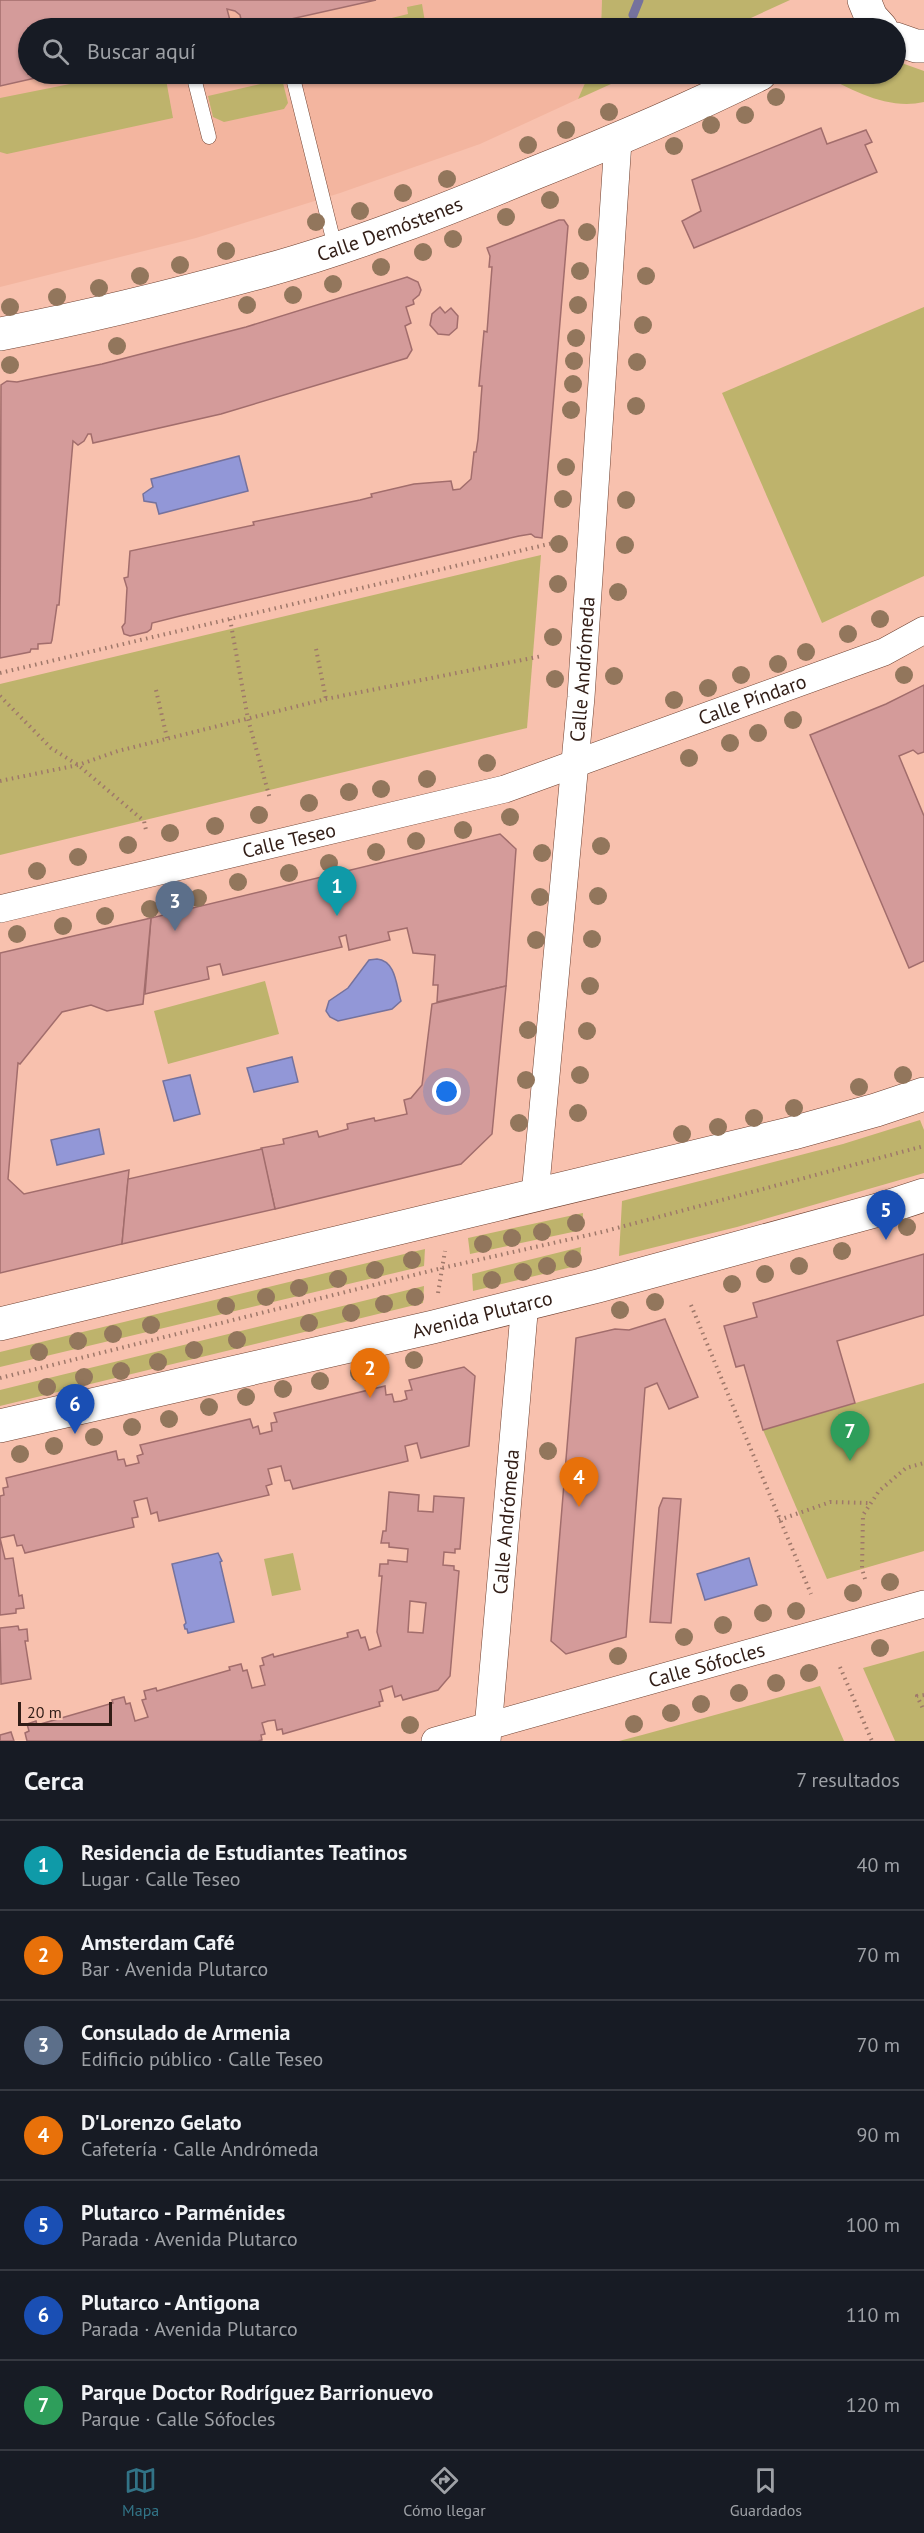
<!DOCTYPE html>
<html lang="es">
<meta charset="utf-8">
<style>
:root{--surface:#171b24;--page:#242831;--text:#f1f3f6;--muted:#9ea1a6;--line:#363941;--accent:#327386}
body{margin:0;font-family:"PT Sans",sans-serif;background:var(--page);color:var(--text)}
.scale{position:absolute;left:18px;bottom:15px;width:94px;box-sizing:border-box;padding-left:6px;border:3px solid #311d16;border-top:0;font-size:16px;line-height:21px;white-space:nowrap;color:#311d16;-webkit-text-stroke:4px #f8c1ae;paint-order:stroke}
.you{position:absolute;left:447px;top:1092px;width:21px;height:21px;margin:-15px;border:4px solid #fff;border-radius:50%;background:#1a73e8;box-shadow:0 0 0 9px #1a73e833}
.badge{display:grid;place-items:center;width:39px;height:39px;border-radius:50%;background:var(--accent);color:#fff;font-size:20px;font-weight:700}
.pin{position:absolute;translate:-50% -50px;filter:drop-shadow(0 2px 3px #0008)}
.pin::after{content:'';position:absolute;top:32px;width:21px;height:18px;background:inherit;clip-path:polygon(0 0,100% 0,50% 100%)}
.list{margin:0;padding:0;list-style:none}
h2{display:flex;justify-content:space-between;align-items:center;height:78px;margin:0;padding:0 24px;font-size:26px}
h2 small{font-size:20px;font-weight:400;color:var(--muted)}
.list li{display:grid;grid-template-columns:39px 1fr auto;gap:18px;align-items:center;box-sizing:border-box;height:90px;padding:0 24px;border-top:2px solid var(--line)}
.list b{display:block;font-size:22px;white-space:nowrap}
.list p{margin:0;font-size:20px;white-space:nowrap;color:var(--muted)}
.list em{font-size:20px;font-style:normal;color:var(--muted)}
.icon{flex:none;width:33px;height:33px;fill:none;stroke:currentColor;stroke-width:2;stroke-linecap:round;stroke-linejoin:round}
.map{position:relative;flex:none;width:924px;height:1741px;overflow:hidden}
.search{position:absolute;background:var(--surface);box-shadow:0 2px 4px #0004;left:18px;right:18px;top:18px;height:66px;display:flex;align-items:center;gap:15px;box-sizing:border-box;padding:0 21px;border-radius:33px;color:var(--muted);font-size:22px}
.sheet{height:708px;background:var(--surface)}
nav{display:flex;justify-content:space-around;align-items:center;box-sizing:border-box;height:84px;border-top:2px solid var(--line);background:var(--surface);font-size:16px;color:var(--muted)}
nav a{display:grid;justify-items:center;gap:3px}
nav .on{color:var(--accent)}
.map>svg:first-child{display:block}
.built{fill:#f3b59f}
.green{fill:#beb36c}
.water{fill:#9297d7;stroke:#75729d;stroke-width:1.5}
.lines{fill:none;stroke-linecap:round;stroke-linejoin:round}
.stream{stroke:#75729d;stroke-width:9}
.building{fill:#d49b9a;stroke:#a26d6c;stroke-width:1.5;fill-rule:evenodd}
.lane-casing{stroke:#6e4030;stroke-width:15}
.street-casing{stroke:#6e4030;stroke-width:28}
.secondary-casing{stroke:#6e4030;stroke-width:34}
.path{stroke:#9f786a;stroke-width:4;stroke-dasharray:1.5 4.5;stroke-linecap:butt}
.lane{stroke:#fff;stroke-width:14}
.street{stroke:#fff;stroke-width:27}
.secondary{stroke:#fff;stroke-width:33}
.tree{fill:#92765c}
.labels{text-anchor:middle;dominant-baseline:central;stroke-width:5;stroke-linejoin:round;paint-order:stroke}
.street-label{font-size:20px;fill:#311d16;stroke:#f8c1ae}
</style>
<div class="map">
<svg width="924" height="1741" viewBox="0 0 924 1741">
<rect width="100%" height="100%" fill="#f8c1ae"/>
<path class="built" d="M0,0h602l-1,28h-573v46h561l-11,25 -98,45 -140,49 -144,45 -196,49z"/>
<g class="green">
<path d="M602,0h188l-61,28h-128z"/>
<path d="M422,4l4,24h-75l57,-14 -1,-7z"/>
<path d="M896,61l28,10v31c-36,8 -71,-11 -102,-28h74z"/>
<path d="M120,74h45l8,44 -166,36 -7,-2v-54z"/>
<path d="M589,74h44l-55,25z"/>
<path d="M282,79l6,24 -4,6 -60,13 -11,-5 -5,-21z"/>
<path d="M924,307v269l-102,47 -100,-230z"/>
<path d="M541,555l-14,173 -527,127v-171z"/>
<path d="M265,981l14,53 -111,30 -14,-53z"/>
<path d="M920,1120l4,10v43l-187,54 -118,29 3,-55 221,-57z"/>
<path d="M583,1213l-1,17 -112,24 -2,-16z"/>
<path d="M581,1247l-1,18 -107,26 -1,-17z"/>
<path d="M425,1249l-1,17 -424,101v-15z"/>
<path d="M424,1286l-1,17 -423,103v-16z"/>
<path d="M924,1383v168l-97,28 -64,-149z"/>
<path d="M293,1553l8,37 -29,6 -8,-37z"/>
<path d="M924,1651v90h-29l-32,-73z"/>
<path d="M820,1686l24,55h-225l23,-6z"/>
</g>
<g class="water">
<path d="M239,456l9,35 -89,23 -3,-11 -12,-2 -1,-7 10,-7 -2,-8z"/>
<path d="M377,959c19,2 19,26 24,42l-9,8 -54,12 -8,-4 -4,-6 3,-10 19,-13 21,-28z"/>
<path d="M292,1057l6,25 -44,10 -7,-24z"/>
<path d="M190,1075l10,39 -26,7 -11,-40z"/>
<path d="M99,1129l5,25 -47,11 -6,-25z"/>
<path d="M218,1553l4,8 -2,1 14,60 -46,11 -1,-4h-2l-1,-4 2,-2 -14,-59z"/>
<path d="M749,1558l8,27 -52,15 -8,-26z"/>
</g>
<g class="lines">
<path class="stream" d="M633,15l6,-15"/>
</g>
<g class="building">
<path d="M0,0h376l-125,28h-8l-3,-13 -5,-4 -8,-2 5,19h-204v46h25l-53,12z"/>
<path d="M821,128l6,16 39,-14 6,12 -7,3 12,27 -183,76 -12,-27 19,-10 -9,-31z"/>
<path d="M559,220h5l4,6 -26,312 -7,-1 -4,-3 -12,2 -339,80 -28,7 -1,6 -4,3 -17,4 -6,-2 -2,-7 3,-4 2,-35 -3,-10 4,-1 2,-26 124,-26 -1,-3 107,-22 12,-3 -1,-3 43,-10 37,-3 2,9 7,-1 11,-10 3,-27h2l2,-13 4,-53h-3l5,-55 3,1 5,-65h-3l1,-11 -3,-8z"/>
<path d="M407,277l11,5 3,8 -2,5 -6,5 1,4 -8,3 5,16 -6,3 7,24 -5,8 -186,56 -128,29 -2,-9h-3l-4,7 -6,4 -5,-4 -14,164h-2l-5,35 -1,3 -13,1v5h-7l-1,3 -30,6 1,-273 6,-4 10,1 85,-18 144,-37z"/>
<path d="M440,307l5,6 6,-5 7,8 -1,12 -8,7 -11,-1 -8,-9 2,-11z"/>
<path d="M924,685v67l-6,2 -5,-4 -14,6 25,60v145l-15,7 -99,-233 76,-31z"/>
<path d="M500,834l16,15 -10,137 -69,16 1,-17h-5l2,-30 -22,-2 -6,-25 -19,4 2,8 -41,10 -3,-15 -7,2 3,10 -119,28 -3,-11 -13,3 2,12 -64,15 6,-76z"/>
<path d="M151,918l-8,86 -36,7 -16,-6 -29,7 -42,52 -2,-1 -10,116 16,15 105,-24 -7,74 -122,29v-320z"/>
<path d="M506,986l-14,148 -31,30 -186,45 -14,-61 23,-4 -1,-5 34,-8 2,6 29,-8 -1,-5 27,-6 1,3 32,-7 -3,-14 7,-2 11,-13 10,-81z"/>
<path d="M262,1149l13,60 -153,35 6,-65z"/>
<path d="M924,1254v61l-87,26 18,62 -92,27 -19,-65 -8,2 -12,-41 33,-9 -4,-14z"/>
<path d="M665,1319l33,78 -29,12 -12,-26 -12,5 -19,249 -60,17 -15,-13 25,-303 39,-9 14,1z"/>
<path d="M464,1367l11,9 -6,70 -48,12 -4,-15 -12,3 3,15 -115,28 -3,-9 -5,1 -4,-15 -13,3 4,15 -6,2 3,9 -110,26 -2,-9 -6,2 -4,-16 -13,3 4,16 -6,1 2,9 -109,26 -3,-8 -5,1 -3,-11 -14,3v-42l4,-1 -1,-7 5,-1 -2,-9 110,-27 2,9 6,-1 2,7 13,-3 -2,-7 6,-2 -3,-9 110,-26 3,9 5,-2 2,8 12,-3 -1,-8 6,-1 -3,-9 111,-27 1,9 6,-1 2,8 7,-1 6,-2 -2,-8 7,-1 -3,-10z"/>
<path d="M389,1492l30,3 -1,16 15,1 1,-16 30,2 -4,51h-5v4l-11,-1 -1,13 11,1v4l5,1 -9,105 -12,14 -35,10 -2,-5 -6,2 -3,-11 -12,4 3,11 -4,1 1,4 -97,28 -1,-5 -5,1 -2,-10 -7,1 -6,2 3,11 -4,1 1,5 -4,1h-231l-2,-8 4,-2 -2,-7 9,-3 1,4 76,-22 -1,-3 12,-3 2,7 4,-1 5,18 13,-4 -6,-17 4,-1 -2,-8 12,-3 1,3 73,-21 -1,-3 12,-3 2,7 4,-1 5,18 13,-3 -5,-19 4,-1 -2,-7 11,-4 1,3 74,-20 -1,-4 11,-3 3,8 4,-1 4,13 12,-4 -4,-14 5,-56h-3l1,-12h8v-4l19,2 1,-13 -19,-2v-4h-8l2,-12h3zM410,1601l16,2 -3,30 -15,-1z"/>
<path d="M663,1498l18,1 -10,124 -21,-1 9,-114z"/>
<path d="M0,1538l5,21 8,-1 6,38 3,-1 2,13 -8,1v4l-16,2z"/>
<path d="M18,1626l1,4 8,-1 1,12h-3l6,38 -30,5 -1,-56z"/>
<path d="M11,1732l3,9h-14v-6z"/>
</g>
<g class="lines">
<defs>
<g id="lane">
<path d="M193,74l16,63"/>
<path d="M292,74l43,173"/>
</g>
<g id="street">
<path id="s1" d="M0,909l505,-120 379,-137 40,-22"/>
<path id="s2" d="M535,1195l46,-498 37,-556"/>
<path id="s3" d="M435,1741l489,-137"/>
<path id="s4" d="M487,1741l38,-439"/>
</g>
<g id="secondary">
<path d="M864,0l7,17 10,11"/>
<path d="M896,39l20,7h8"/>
<path id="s5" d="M0,334c89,-17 177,-39 264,-63 91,-25 181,-61 268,-97 78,-31 154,-63 228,-100"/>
<path d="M0,1324l793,-191 83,-23 48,-16"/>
<path id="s6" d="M0,1426l433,-99 165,-41 280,-76 46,-15"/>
</g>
</defs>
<use href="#lane" class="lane-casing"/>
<use href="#street" class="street-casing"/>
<use href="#secondary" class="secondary-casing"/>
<g class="path">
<path d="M230,619l18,100 22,80"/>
<path d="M316,649l10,50"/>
<path d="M0,673l553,-130"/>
<path d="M156,690l11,48"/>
<path d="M0,696l51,52 27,17 66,56 2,9"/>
<path d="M0,781l78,-16 40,-14 208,-52 216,-43"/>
<path d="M438,1293l7,-42"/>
<path d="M691,1305l120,289"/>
<path d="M0,1378l442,-110 160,-36 322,-86"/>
<path d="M779,1520l51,-18 40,1"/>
<path d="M865,1579l-3,-10 1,-54 16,-24 27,-23 18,-5"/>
<path d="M840,1667l32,74"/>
<path d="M924,1695l-7,1 7,15"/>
</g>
<use href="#lane" class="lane"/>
<use href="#street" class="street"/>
<use href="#secondary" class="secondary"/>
</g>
<g class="tree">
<circle cx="776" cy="97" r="9"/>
<circle cx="609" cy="112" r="9"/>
<circle cx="745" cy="115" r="9"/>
<circle cx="711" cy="125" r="9"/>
<circle cx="566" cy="130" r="9"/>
<circle cx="528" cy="145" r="9"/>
<circle cx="674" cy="146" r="9"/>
<circle cx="447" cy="179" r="9"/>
<circle cx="403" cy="193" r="9"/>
<circle cx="550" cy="200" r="9"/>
<circle cx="360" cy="211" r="9"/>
<circle cx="506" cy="217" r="9"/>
<circle cx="316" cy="222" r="9"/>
<circle cx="587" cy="232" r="9"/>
<circle cx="453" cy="239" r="9"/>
<circle cx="226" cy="251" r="9"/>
<circle cx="423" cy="252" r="9"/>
<circle cx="180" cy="265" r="9"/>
<circle cx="381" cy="267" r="9"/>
<circle cx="580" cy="271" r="9"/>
<circle cx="140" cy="276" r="9"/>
<circle cx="646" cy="276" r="9"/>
<circle cx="333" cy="284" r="9"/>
<circle cx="99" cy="288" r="9"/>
<circle cx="293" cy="295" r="9"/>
<circle cx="57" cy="297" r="9"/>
<circle cx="247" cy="305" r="9"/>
<circle cx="578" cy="305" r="9"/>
<circle cx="10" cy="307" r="9"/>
<circle cx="643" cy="325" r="9"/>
<circle cx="576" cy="338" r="9"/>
<circle cx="117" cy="346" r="9"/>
<circle cx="574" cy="361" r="9"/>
<circle cx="637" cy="362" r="9"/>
<circle cx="10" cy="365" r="9"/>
<circle cx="573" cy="384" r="9"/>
<circle cx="636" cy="406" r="9"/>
<circle cx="571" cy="410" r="9"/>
<circle cx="566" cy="467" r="9"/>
<circle cx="563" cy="499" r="9"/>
<circle cx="626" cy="500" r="9"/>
<circle cx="559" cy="544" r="9"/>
<circle cx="625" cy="545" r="9"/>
<circle cx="558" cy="584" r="9"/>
<circle cx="618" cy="592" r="9"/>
<circle cx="880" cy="619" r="9"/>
<circle cx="848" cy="634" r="9"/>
<circle cx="553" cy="637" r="9"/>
<circle cx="806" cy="652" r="9"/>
<circle cx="778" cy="664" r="9"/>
<circle cx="741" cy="675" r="9"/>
<circle cx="904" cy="675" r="9"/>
<circle cx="614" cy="676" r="9"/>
<circle cx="555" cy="679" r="9"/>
<circle cx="708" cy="688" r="9"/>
<circle cx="674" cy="700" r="9"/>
<circle cx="793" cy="720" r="9"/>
<circle cx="758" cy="733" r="9"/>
<circle cx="730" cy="743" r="9"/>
<circle cx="689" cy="758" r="9"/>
<circle cx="487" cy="763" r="9"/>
<circle cx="427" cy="779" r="9"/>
<circle cx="381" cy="789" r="9"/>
<circle cx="349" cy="792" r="9"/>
<circle cx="309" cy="803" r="9"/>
<circle cx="259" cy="815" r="9"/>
<circle cx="510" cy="817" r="9"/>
<circle cx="215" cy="826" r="9"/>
<circle cx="463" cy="830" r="9"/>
<circle cx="170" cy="833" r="9"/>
<circle cx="416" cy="841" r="9"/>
<circle cx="128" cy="845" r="9"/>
<circle cx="601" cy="846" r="9"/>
<circle cx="376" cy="852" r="9"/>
<circle cx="542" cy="853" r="9"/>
<circle cx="78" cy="857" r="9"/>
<circle cx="329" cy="863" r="9"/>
<circle cx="37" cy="871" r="9"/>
<circle cx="289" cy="873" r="9"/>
<circle cx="238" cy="882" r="9"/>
<circle cx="598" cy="896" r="9"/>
<circle cx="540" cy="897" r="9"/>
<circle cx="198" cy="898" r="9"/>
<circle cx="150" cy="909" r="9"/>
<circle cx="105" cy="916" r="9"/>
<circle cx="63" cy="926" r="9"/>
<circle cx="17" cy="934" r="9"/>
<circle cx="592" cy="939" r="9"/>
<circle cx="536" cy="940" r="9"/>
<circle cx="590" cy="986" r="9"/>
<circle cx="528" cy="1030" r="9"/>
<circle cx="587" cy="1031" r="9"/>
<circle cx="580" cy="1075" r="9"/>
<circle cx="903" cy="1075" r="9"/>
<circle cx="526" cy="1080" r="9"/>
<circle cx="859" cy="1087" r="9"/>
<circle cx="794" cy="1108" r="9"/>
<circle cx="578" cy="1113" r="9"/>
<circle cx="754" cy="1118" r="9"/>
<circle cx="519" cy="1123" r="9"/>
<circle cx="718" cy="1127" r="9"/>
<circle cx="682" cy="1134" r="9"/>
<circle cx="576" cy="1223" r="9"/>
<circle cx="907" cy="1227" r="9"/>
<circle cx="542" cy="1232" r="9"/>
<circle cx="512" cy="1238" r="9"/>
<circle cx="483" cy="1244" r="9"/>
<circle cx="842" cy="1251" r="9"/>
<circle cx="573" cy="1259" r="9"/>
<circle cx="412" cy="1260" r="9"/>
<circle cx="547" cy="1266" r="9"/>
<circle cx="799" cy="1266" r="9"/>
<circle cx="375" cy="1270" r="9"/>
<circle cx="523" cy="1272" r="9"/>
<circle cx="765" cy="1274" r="9"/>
<circle cx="338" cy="1279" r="9"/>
<circle cx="492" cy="1280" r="9"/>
<circle cx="732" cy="1284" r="9"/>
<circle cx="299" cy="1288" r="9"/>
<circle cx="266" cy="1297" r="9"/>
<circle cx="415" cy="1297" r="9"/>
<circle cx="655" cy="1302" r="9"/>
<circle cx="384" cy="1304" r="9"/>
<circle cx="226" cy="1306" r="9"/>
<circle cx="620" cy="1310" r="9"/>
<circle cx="351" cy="1313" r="9"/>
<circle cx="309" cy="1323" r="9"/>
<circle cx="151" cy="1325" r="9"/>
<circle cx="113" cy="1334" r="9"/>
<circle cx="237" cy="1340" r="9"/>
<circle cx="78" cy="1341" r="9"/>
<circle cx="194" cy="1350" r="9"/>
<circle cx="39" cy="1352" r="9"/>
<circle cx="414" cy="1360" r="9"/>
<circle cx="158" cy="1362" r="9"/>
<circle cx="121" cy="1371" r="9"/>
<circle cx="359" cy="1373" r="9"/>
<circle cx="84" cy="1377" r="9"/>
<circle cx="320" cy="1381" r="9"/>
<circle cx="47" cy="1387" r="9"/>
<circle cx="283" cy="1389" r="9"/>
<circle cx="246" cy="1397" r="9"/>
<circle cx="209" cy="1407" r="9"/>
<circle cx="169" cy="1419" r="9"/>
<circle cx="132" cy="1427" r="9"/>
<circle cx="94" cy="1437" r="9"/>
<circle cx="54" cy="1446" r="9"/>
<circle cx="548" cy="1451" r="9"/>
<circle cx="20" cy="1454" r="9"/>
<circle cx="890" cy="1582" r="9"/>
<circle cx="853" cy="1593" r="9"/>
<circle cx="796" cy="1611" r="9"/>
<circle cx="763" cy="1613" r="9"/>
<circle cx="723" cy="1625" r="9"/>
<circle cx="684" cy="1637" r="9"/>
<circle cx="880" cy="1648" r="9"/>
<circle cx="618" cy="1656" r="9"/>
<circle cx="809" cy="1673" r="9"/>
<circle cx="776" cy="1683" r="9"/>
<circle cx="739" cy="1693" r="9"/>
<circle cx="701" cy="1704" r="9"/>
<circle cx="671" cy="1713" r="9"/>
<circle cx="634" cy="1724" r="9"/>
<circle cx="410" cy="1725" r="9"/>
</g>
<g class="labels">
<g class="street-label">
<text stroke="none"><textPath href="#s5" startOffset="404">Calle Demóstenes</textPath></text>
<text stroke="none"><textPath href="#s2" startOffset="528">Calle Andrómeda</textPath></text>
<text stroke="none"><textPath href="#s1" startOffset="782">Calle Píndaro</textPath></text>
<text stroke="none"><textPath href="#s1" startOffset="297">Calle Teseo</textPath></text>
<text stroke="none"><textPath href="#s6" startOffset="495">Avenida Plutarco</textPath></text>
<text stroke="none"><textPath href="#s4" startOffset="220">Calle Andrómeda</textPath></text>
<text stroke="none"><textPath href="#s3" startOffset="282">Calle Sófocles</textPath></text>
</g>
</g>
</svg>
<div class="scale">20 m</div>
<div class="you"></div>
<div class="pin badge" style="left:337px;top:916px;background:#0f9aa8">1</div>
<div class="pin badge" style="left:370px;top:1398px;background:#e8710a">2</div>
<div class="pin badge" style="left:175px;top:931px;background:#5c6f8a">3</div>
<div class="pin badge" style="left:579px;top:1507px;background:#e8710a">4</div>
<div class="pin badge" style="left:886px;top:1240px;background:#1a4fb4">5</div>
<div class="pin badge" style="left:75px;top:1434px;background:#1a4fb4">6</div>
<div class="pin badge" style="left:850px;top:1461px;background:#2e9e5b">7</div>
<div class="search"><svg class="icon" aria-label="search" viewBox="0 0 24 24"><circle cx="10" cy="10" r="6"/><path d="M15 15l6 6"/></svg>Buscar aquí</div>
</div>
<section class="sheet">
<h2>Cerca<small>7 resultados</small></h2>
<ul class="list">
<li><span class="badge" style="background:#0f9aa8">1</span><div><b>Residencia de Estudiantes Teatinos</b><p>Lugar · Calle Teseo</p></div><em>40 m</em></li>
<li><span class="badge" style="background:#e8710a">2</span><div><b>Amsterdam Café</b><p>Bar · Avenida Plutarco</p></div><em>70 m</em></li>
<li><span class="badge" style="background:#5c6f8a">3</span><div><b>Consulado de Armenia</b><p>Edificio público · Calle Teseo</p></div><em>70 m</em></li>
<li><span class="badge" style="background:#e8710a">4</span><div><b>D'Lorenzo Gelato</b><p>Cafetería · Calle Andrómeda</p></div><em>90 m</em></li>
<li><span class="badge" style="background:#1a4fb4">5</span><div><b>Plutarco - Parménides</b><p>Parada · Avenida Plutarco</p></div><em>100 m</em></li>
<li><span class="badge" style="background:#1a4fb4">6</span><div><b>Plutarco - Antigona</b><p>Parada · Avenida Plutarco</p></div><em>110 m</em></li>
<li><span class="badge" style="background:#2e9e5b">7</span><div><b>Parque Doctor Rodríguez Barrionuevo</b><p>Parque · Calle Sófocles</p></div><em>120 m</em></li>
</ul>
</section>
<nav>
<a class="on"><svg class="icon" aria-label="map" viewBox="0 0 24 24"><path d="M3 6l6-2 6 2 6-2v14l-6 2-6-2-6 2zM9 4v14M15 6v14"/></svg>Mapa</a>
<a><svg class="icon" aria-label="directions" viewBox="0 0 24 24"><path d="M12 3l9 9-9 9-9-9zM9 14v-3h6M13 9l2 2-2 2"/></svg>Cómo llegar</a>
<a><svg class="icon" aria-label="saved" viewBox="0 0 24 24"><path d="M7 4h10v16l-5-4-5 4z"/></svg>Guardados</a>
</nav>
